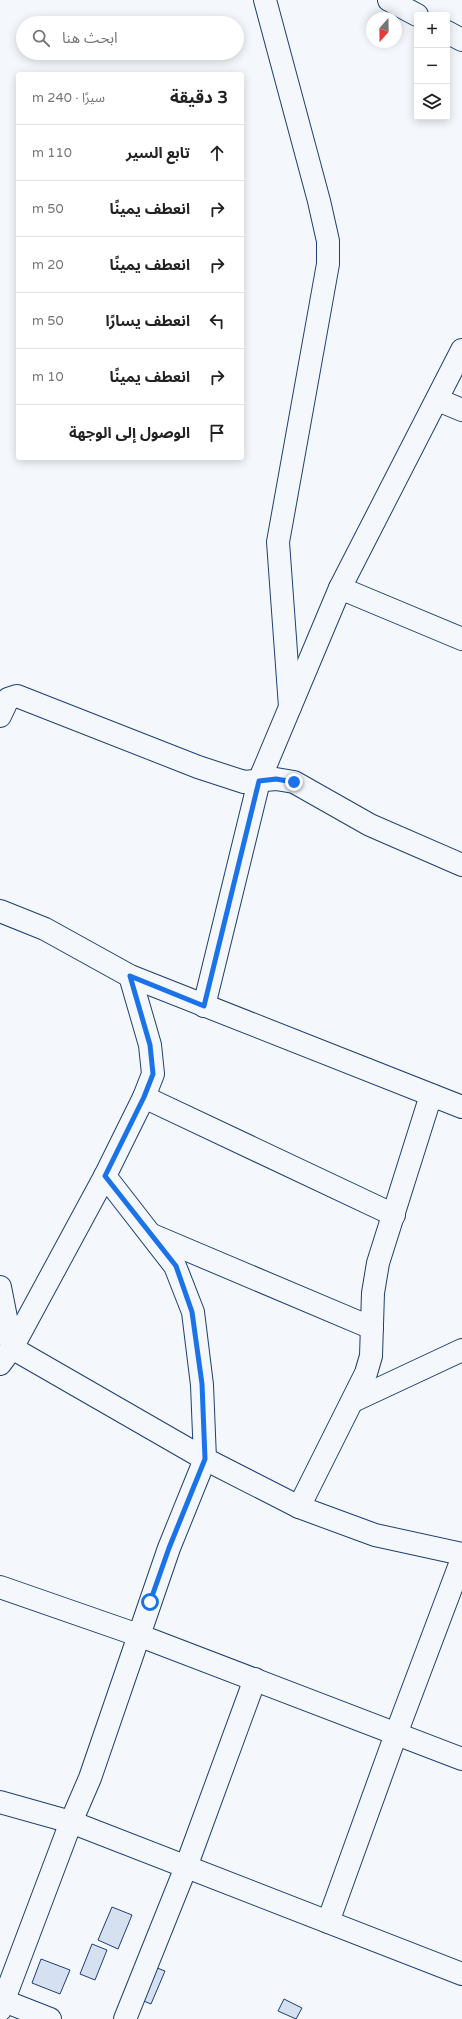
<!DOCTYPE html>
<html lang="ar">
<meta charset="utf-8">
<style>
:root{--surface:#fff;--page:#f2f2f2;--text:#222;--muted:#767676;--line:#e0e0e0}
body{margin:0;font-family:"Varela Round","Noto Sans Arabic",sans-serif;background:var(--page);color:var(--text);direction:rtl}
.controls{position:absolute;right:12px;top:12px;display:grid;overflow:hidden;border-radius:4px;box-shadow:0 2px 10px #0003}
.controls button{width:36px;height:36px;display:grid;place-items:center;padding:0;border:0;border-bottom:1px solid var(--line);background:var(--surface);color:var(--text);font:20px sans-serif}
.compass{position:absolute;left:366px;top:12px;width:36px;height:36px;border-radius:50%;background:var(--surface);box-shadow:0 2px 10px #0003;rotate:200deg}
.stop{position:absolute;width:12px;height:12px;margin:-9px;border:3px solid #1a73e8;border-radius:50%;background:#fff}
.stop.end{background:#1a73e8;border-color:#fff;box-shadow:0 1px 4px #0008}
.list{margin:0;padding:0;list-style:none}
h2{display:flex;justify-content:space-between;align-items:center;height:52px;margin:0;padding:0 16px;font-size:17px}
h2 small{font-size:13px;font-weight:400;color:var(--muted)}
.list li{display:grid;grid-template-columns:26px 1fr auto;gap:12px;align-items:center;box-sizing:border-box;height:56px;padding:0 16px;border-top:1px solid var(--line)}
.list b{display:block;font-size:15px;white-space:nowrap}
.list em{font-size:13px;font-style:normal;color:var(--muted)}
.icon{flex:none;width:22px;height:22px;fill:none;stroke:currentColor;stroke-width:2;stroke-linecap:round;stroke-linejoin:round}
.map{position:relative;flex:none;width:462px;height:2019px;overflow:hidden;direction:ltr}
.search{position:absolute;background:var(--surface);box-shadow:0 2px 10px #0003;left:16px;top:16px;width:228px;height:44px;display:flex;align-items:center;gap:10px;box-sizing:border-box;padding:0 14px;border-radius:22px;color:var(--muted);font-size:15px}
.panel{position:absolute;background:var(--surface);box-shadow:0 2px 10px #0003;left:16px;top:72px;width:228px;height:388px;border-radius:4px;direction:rtl}
.map>svg:first-child{display:block}
.building{fill:#d5e0f0;stroke:#1d3f73}
.lines{fill:none;stroke-linecap:round;stroke-linejoin:round}
.street-casing{stroke:#1d3f73;stroke-width:24}
.street{stroke:#f4f7fb;stroke-width:22}
.route{stroke:#1a73e8;stroke-width:5}
</style>
<div class="map">
<svg width="462" height="2019" viewBox="0 0 462 2019">
<rect width="100%" height="100%" fill="#f4f7fb"/>
<g class="building">
<path d="M112,1907l20,8 -14,34 -20,-9z"/>
<path d="M92,1944l15,6 -12,30 -15,-6z"/>
<path d="M41,1959l29,11 -10,24 -28,-11z"/>
<path d="M147,1964l18,7 -14,33 -17,-7z"/>
<path d="M284,1999l18,9 -6,11 -18,-8z"/>
</g>
<g class="lines">
<defs>
<g id="street">
<path d="M265,0l54,201 9,40v23l-50,278 12,165"/>
<path d="M389,0l28,15"/>
<path d="M447,32l15,8"/>
<path d="M438,400l24,10"/>
<path d="M340,588l122,51"/>
<path d="M0,716l8,-17 9,-3 181,71 46,15 32,-3 18,3 76,43 92,40"/>
<path d="M0,911l45,18 85,47 332,131"/>
<path d="M204,1006l55,-225 81,-193 122,-238"/>
<path d="M144,1097l250,118"/>
<path d="M152,1235l220,93"/>
<path d="M0,1287l12,61 193,111 94,48 76,28 87,19"/>
<path d="M0,1364l12,-16 93,-172 39,-79 9,-23 -3,-29 -20,-69"/>
<path d="M353,1401l109,-51"/>
<path d="M299,1507l67,-134 5,-17 2,-63 5,-30 53,-168"/>
<path d="M0,1587l138,48 324,124"/>
<path d="M0,1802l71,20 391,152"/>
<path d="M328,1922l68,-188 66,-175"/>
<path d="M4,2001l46,18"/>
<path d="M0,2010l71,-188 19,-44 79,-230 36,-89 -3,-74 -9,-73 -18,-46 -70,-90"/>
<path d="M125,2019l61,-152 69,-188"/>
</g>
</defs>
<use href="#street" class="street-casing"/>
<use href="#street" class="street"/>
</g>
<g class="lines">
<path class="route" d="M150,1602l19,-54 36,-89 -3,-75 -10,-72 -16,-46 -71,-90 39,-79 9,-23 -3,-29 -20,-69 74,30 55,-225 17,-2 18,3"/>
</g>
</svg>
<div class="controls">
<button>+</button>
<button>−</button>
<button><svg class="icon" aria-label="layers" viewBox="0 0 24 24"><path d="M12 4l9 5-9 5-9-5zM3 14l9 5 9-5"/></svg></button>
</div>
<svg class="compass" viewBox="-18 -18 36 36"><path d="M0-13l5 13h-10z" fill="#e53935"/><path d="M0 13l5-13h-10z" fill="#767676"/></svg>
<div class="stop" style="left:150px;top:1602px"></div>
<div class="stop end" style="left:294px;top:782px"></div>
<div class="search"><svg class="icon" aria-label="search" viewBox="0 0 24 24"><circle cx="10" cy="10" r="6"/><path d="M15 15l6 6"/></svg>ابحث هنا</div>
<section class="panel">
<h2>3 دقيقة<small>سيرًا · 240 m</small></h2>
<ul class="list">
<li><svg class="icon" aria-label="ahead" viewBox="0 0 24 24"><path d="M12 20V5M6 11l6-6 6 6"/></svg><div><b>تابع السير</b></div><em>110 m</em></li>
<li><svg class="icon" aria-label="right" viewBox="0 0 24 24"><path d="M7 20v-9h11M14 6l5 5-5 5"/></svg><div><b>انعطف يمينًا</b></div><em>50 m</em></li>
<li><svg class="icon" aria-label="right" viewBox="0 0 24 24"><path d="M7 20v-9h11M14 6l5 5-5 5"/></svg><div><b>انعطف يمينًا</b></div><em>20 m</em></li>
<li><svg class="icon" aria-label="left" viewBox="0 0 24 24"><path d="M17 20v-9H6M10 6l-5 5 5 5"/></svg><div><b>انعطف يسارًا</b></div><em>50 m</em></li>
<li><svg class="icon" aria-label="right" viewBox="0 0 24 24"><path d="M7 20v-9h11M14 6l5 5-5 5"/></svg><div><b>انعطف يمينًا</b></div><em>10 m</em></li>
<li><svg class="icon" aria-label="arrive" viewBox="0 0 24 24"><path d="M6 21V4h12l-3 4 3 4H6"/></svg><div><b>الوصول إلى الوجهة</b></div></li>
</ul>
</section>
</div>
